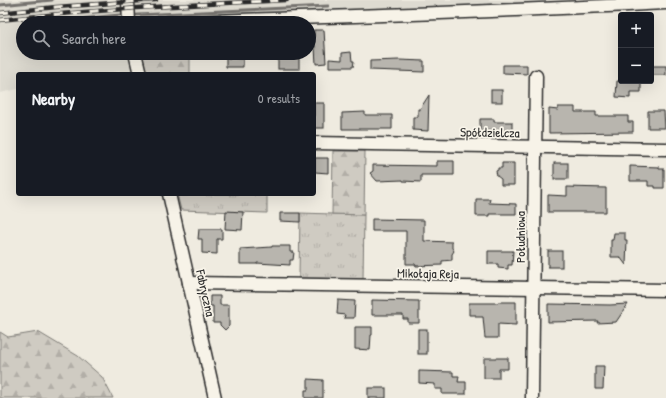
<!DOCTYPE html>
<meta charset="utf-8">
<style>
:root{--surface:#171b24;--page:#242831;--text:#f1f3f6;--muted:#9ea1a6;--line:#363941}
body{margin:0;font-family:"Patrick Hand",sans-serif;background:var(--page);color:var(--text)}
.controls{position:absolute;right:12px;top:12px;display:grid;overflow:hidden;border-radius:4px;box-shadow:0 4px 16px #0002}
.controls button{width:36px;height:36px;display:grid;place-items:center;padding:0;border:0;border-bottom:1px solid var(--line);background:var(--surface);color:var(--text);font:20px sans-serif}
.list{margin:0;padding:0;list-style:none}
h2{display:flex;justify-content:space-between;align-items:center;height:52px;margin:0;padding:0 16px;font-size:17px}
h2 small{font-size:13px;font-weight:400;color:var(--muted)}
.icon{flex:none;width:22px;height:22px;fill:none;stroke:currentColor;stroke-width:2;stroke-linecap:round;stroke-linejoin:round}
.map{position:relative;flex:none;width:666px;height:398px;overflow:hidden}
.search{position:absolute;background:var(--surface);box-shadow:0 4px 16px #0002;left:16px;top:16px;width:300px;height:44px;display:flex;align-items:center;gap:10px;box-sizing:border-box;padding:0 14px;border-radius:22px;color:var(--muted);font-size:15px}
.panel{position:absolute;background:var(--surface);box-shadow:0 4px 16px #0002;left:16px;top:72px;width:300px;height:124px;border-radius:4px}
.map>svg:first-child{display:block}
.built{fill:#dedbd1}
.grass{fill:url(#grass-tufts);stroke:#7d7b76}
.forest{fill:url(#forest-firs);stroke:#7d7b76}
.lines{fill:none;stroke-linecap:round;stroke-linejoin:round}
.stream{stroke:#74726e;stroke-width:3}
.building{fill:#b8b5ae;stroke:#2b2b2b}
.minor-casing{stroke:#2b2b2b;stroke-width:15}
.minor{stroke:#f7f3e8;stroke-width:12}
.rail-casing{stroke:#2b2b2b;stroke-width:4.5}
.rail{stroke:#f7f3e8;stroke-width:3;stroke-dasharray:9;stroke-linecap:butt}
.labels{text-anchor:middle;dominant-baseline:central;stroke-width:3.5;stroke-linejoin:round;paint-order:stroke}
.street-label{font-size:13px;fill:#2b2b2b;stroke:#f7f3e8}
</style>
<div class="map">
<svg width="666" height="398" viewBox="0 0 666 398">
<defs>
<pattern id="grass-tufts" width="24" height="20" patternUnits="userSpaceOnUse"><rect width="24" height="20" fill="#cfcbc2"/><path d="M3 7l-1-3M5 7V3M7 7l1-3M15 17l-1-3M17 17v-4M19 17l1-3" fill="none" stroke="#b2aea7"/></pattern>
<pattern id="forest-firs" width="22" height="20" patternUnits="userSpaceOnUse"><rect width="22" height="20" fill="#cfcbc2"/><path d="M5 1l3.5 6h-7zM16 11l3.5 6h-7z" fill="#b2aea7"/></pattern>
</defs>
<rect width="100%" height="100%" fill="#efebe0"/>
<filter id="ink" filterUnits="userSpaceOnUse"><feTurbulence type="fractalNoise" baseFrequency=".025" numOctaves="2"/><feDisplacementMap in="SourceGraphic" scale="8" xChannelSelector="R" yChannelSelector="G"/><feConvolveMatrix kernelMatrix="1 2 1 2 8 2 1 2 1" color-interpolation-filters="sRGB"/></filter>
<g filter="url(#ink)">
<g class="built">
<path d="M0,0h121l2,23h-100v30h105l6,21h-12l-1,-3 -17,3h-86v15l-18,4z"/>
<path d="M135,0h464l-368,14 -59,4 -11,1 -8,4h-17z"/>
</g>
<g class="grass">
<path d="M177,194h90v19l-86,-3z"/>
<path d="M300,213l64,2 -1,64 -64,-1z"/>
</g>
<g class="forest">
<path d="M146,53h44v21h-43l-5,-16z"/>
<path d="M333,151h32l-1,64 -32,-1z"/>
<path d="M0,332l8,5 30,-5 40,24 24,21 11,21h-113z"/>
</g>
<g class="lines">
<g class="stream">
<path d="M0,5l52,-5"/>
<path d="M137,15l191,-9"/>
<path d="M60,23l7,-3 53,-5"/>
</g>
</g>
<g class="building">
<path d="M314,30h10l2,33 -10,1z"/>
<path d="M351,52l1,9h2l-1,6h-24v-8l13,1v-7z"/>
<rect x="278" y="53" width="21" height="16"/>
<path d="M226,58l17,1v8h-17z"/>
<path d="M399,60l25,1v11l-54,-2v-9z"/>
<path d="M503,65h24v9l-24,-1z"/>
<rect x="651" y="66" width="15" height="9"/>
<path d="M617,81h24v11h-11v6l-14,-1z"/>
<rect x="491" y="90" width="11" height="12"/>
<path d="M429,95l-1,36 -15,-1v-13h5v-8h2z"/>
<rect x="314" y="103" width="10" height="25"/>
<path d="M558,107h17v5h21v4h32v6h5v10l-84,1v-24l9,1z"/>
<path d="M648,111h16l1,17h-17z"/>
<path d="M365,112v3h27v14h-50v-16z"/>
<path d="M480,119h14v3h18v9h-32z"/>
<path d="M315,158h13v15l-13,-1z"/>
<path d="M437,161h17v14h-33v7l-18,-1v-1l-26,1 -7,-8 3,-2v-6l64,1z"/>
<path d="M502,163h12v22h-13v-6l-4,-3 -1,-5 2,-1v-2h4z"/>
<rect x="554" y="163" width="14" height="16"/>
<path d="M630,166l29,1v2h5v19h-9v-2h-7v-5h-18z"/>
<path d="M567,187l39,1v24h-58v-17l19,1z"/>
<path d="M476,199h14l-1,4 27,1v10h-27v2h-13z"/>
<path d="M226,211l17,1 -1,18 -17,-1z"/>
<path d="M280,213h20v9l-20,-1z"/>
<path d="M372,219l52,1v21l28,1v6l2,3 -2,3v6l-10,1v4l-26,1 -1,-2h-9v-33h-34z"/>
<path d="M199,229h23v10h-5v15l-15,-1v-14h-4z"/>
<path d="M614,233h11v7h2l-1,25 -6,-8h-9v-17h2z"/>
<path d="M272,246h18v6h4l-1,8h-3v5l-33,-2v1h-17v-15l32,-2z"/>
<path d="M488,251h25l-1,14h-4v4l-10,-1v-4h-10z"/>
<rect x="548" y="251" width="14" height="16"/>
<path d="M210,296h10v9h9v21l-4,4 -5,-5v-2h-7v-17h-3z"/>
<path d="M338,300l17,1 -1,17h-10l1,-3 -8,-1z"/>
<path d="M372,300l47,1v22h-11v-4h-5v-4h-31z"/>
<path d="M498,302h18v23l-18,-1v14h-13l-2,-21h-7v-2h-7v-12h29z"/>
<path d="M548,304l62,1 18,-1 -12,18 -19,1 1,-2 -50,1z"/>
<path d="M355,327h17v8h-1l-1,15 -15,-1z"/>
<rect x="418" y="329" width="9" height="25"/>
<path d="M484,358h24v11h-9v9h-15z"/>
<path d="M595,366h9l-1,23h-8z"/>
<path d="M419,371l34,1v4h6l-1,6h8v12h-24v-5h-7v-5l-16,-1z"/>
<path d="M308,379l15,1v18h-18v-8h3z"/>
<rect x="368" y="388" width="18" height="10"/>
</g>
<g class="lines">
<defs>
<g id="minor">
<path d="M128,0l1,23"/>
<path d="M167,23c166,-7 333,-11 499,-20"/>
<path d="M135,53l5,21"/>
<path d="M314,143l352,6"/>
<path d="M169,194l46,204"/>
<path d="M189,283l477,7"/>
<path d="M532,398l4,-322"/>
</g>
</defs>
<use href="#minor" class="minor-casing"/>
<use href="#minor" class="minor"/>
<defs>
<g id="rail">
<path d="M0,13l56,-6 100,-7"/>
<path d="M0,20c95,-11 191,-15 287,-20"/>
</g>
</defs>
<use href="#rail" class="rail-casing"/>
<use href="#rail" class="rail"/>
</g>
</g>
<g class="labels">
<g class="street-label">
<text transform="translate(490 132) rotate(1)">Spółdzielcza</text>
<text transform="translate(520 237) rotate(-90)">Południowa</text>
<text transform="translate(428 273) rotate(1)">Mikołaja Reja</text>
<text transform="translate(206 293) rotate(77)">Fabryczna</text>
</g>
</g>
</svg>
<div class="controls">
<button>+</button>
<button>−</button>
</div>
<div class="search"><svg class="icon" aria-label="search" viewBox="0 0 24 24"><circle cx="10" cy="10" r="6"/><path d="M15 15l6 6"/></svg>Search here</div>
<section class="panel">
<h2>Nearby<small>0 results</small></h2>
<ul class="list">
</ul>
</section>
</div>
